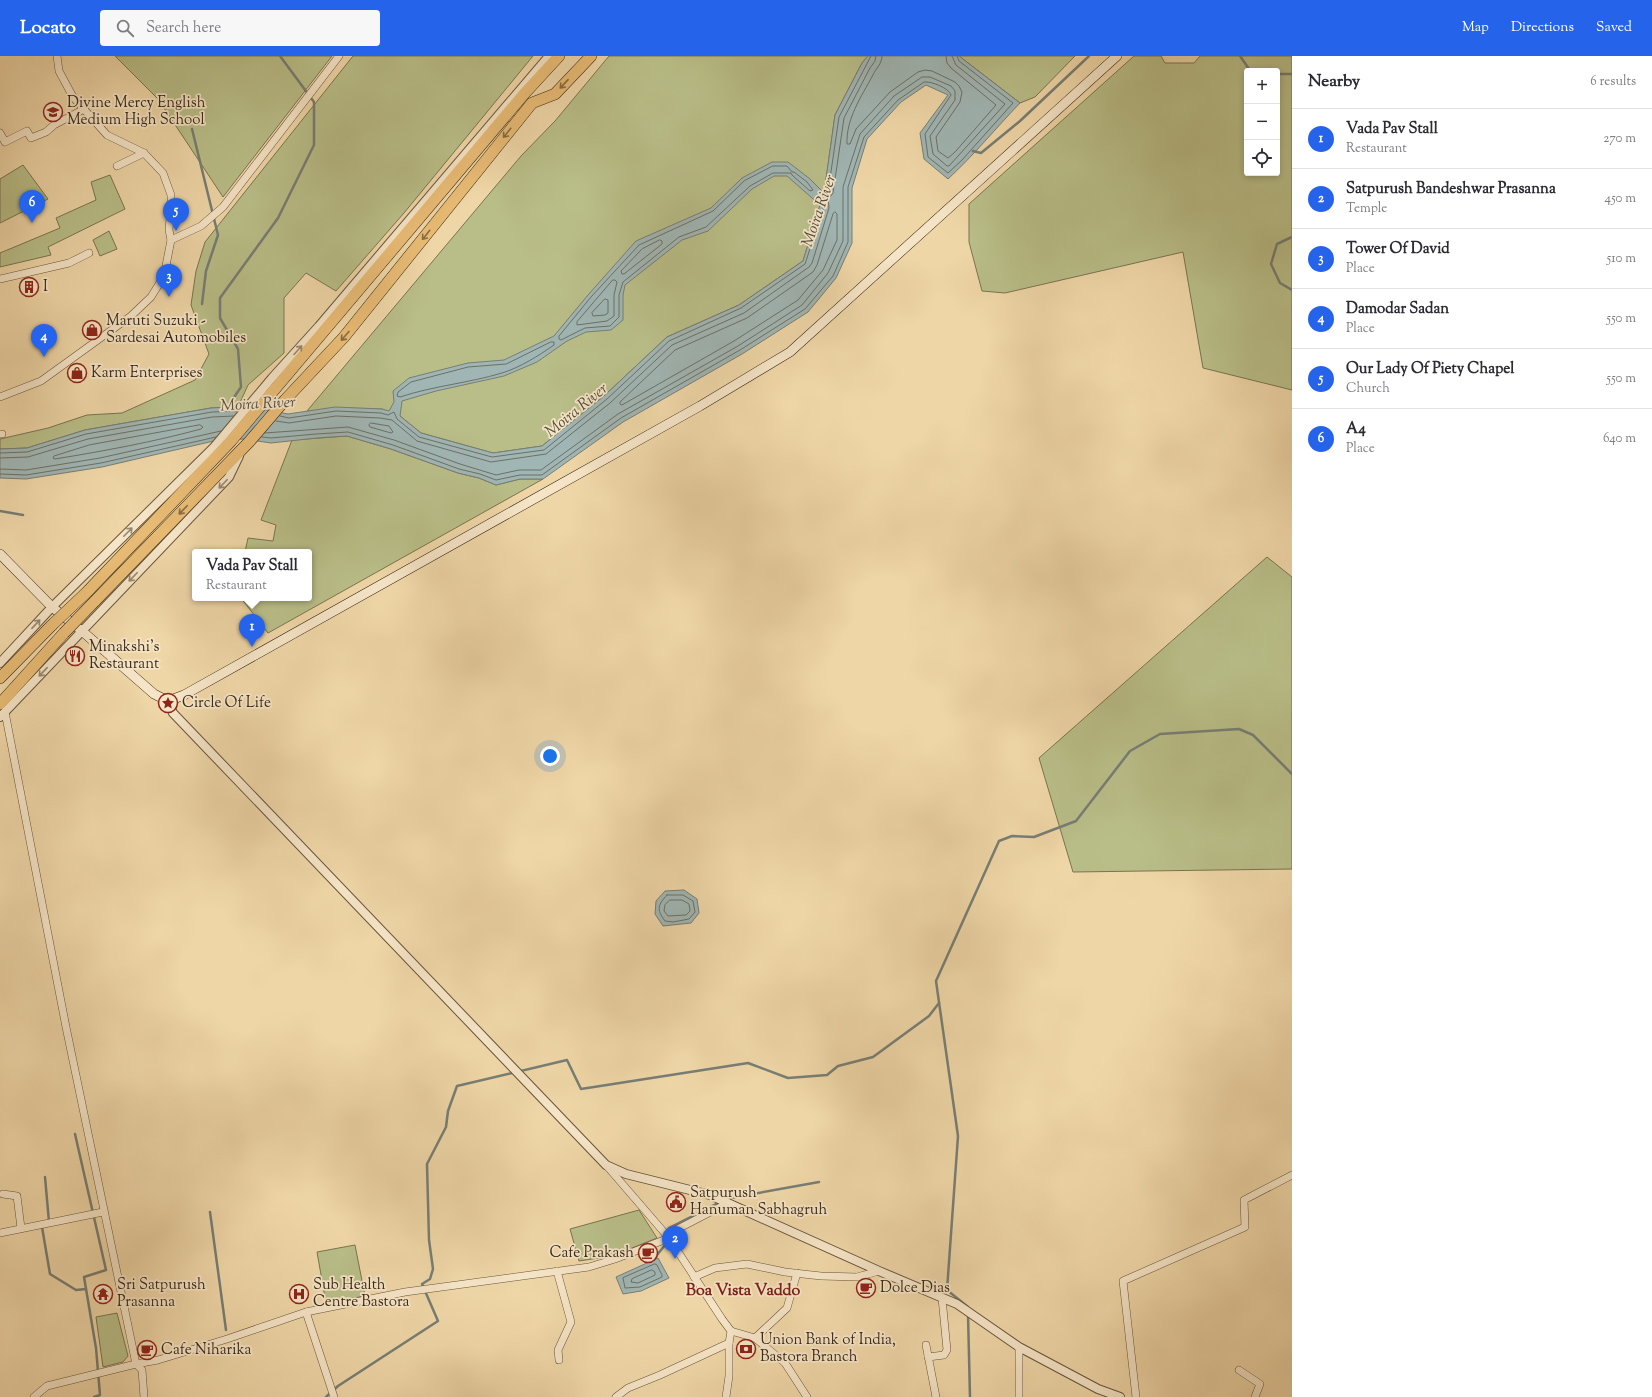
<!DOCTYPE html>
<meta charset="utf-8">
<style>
:root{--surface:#fff;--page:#f7f7f7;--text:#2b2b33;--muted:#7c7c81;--line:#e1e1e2;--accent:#2563eb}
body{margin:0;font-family:"Sorts Mill Goudy",serif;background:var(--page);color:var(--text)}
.controls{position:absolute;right:12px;top:12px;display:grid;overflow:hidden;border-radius:4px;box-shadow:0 2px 6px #0003}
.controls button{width:36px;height:36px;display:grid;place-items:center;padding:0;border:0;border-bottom:1px solid var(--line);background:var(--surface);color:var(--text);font:20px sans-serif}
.you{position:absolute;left:550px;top:700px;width:14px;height:14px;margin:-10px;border:3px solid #fff;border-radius:50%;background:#1a73e8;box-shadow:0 0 0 6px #1a73e833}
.badge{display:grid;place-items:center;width:26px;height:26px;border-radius:50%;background:var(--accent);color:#fff;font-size:13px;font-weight:700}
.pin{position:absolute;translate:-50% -33px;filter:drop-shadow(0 1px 2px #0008)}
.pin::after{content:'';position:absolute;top:21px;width:14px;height:12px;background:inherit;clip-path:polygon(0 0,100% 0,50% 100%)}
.popup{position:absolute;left:192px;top:493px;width:120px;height:52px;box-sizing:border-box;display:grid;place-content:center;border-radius:4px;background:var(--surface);filter:drop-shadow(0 1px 3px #0005);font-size:13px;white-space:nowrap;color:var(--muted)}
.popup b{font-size:15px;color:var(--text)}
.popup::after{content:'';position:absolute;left:50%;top:100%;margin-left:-8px;border:8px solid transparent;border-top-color:var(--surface)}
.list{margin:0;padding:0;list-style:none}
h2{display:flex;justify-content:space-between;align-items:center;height:52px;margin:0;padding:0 16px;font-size:17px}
h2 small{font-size:13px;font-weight:400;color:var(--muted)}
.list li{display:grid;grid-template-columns:26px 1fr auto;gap:12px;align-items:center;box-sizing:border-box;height:60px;padding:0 16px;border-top:1px solid var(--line)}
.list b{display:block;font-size:15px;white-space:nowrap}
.list p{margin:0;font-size:13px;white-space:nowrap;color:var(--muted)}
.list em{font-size:13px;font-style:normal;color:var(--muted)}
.icon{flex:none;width:22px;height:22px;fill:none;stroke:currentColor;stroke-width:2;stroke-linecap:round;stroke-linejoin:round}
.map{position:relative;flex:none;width:1292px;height:1341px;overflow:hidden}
header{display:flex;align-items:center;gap:24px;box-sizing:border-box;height:56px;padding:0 20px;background:var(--accent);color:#fff}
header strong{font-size:19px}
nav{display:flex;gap:22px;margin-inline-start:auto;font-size:14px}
.search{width:280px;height:36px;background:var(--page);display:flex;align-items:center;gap:10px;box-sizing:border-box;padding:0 14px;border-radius:4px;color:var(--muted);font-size:15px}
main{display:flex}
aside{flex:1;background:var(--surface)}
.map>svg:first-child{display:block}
.green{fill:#b9be88;stroke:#7a7450;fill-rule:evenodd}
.water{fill:#a0b6b4;stroke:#777e75;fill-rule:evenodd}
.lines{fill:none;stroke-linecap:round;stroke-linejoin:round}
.shore{stroke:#6d7066;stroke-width:1}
.stream{stroke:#777e75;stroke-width:2.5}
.minor-casing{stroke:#67553b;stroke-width:8}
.tertiary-casing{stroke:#67553b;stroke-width:10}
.secondary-casing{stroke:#3a2a17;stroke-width:10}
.trunk-casing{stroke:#3a2a17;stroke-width:12}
.minor{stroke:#f5e4c6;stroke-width:7}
.tertiary{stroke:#f5e4c6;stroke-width:8}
.secondary{stroke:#f5e4c6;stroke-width:9}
.trunk{stroke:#e8bb74;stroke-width:11}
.trunk-bridge-casing{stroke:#3a2a17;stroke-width:12;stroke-linecap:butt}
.trunk-bridge{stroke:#e8bb74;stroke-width:11}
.oneway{stroke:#886b41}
.oneway2{stroke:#98876e}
.labels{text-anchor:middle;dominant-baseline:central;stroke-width:3.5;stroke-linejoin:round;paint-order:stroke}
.poi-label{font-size:15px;fill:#3a2a17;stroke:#f5e4c6;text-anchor:start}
.water-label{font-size:16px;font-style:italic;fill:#544d3e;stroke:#f5e4c6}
.neighbourhood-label{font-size:16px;font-weight:bold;fill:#7a1f14;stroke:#f5e4c6}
</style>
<header>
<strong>Locato</strong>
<div class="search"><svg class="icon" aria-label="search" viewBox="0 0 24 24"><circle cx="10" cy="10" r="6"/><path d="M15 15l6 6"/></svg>Search here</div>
<nav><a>Map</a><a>Directions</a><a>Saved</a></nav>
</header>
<main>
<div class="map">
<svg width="1292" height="1341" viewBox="0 0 1292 1341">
<rect width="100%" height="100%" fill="#efd6a7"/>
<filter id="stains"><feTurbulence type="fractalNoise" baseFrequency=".005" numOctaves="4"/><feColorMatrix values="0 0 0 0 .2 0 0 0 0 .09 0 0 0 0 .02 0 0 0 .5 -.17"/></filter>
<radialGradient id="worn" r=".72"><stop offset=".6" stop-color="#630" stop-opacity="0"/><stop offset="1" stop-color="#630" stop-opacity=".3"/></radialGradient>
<g class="green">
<path d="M115,0h217l-109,141 -65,-98z"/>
<path d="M353,0h180l-129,157 -68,78 -30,-18 -22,25v55l-36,32 -10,22 -27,1 -126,22 -58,18 -27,1v-10l48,-11 39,-13 35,-2 73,-33 14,-26 -18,-49 5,-34 9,-29z"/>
<path d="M609,0h259l-6,7 -27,52 -11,79 -21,67 -64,44 -72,32 -63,59 -62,50 -49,7 -72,-20 -21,-17 -18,-7 -75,2 214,-255 34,-35z"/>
<path d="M959,0h116l-40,41 -15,6z"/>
<path d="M1134,0h27l4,7h29l6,-7h92v334l-89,-22 -20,-116 -178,41 -23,-2 -13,-49v-38zM1247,15h30v102h-30z"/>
<path d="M23,109l25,34 -48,24v-44z"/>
<path d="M110,119l15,34 -77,38 3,8 -51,12v-14l60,-25 -4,-10 40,-18 -5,-18z"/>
<path d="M109,175l8,18 -17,7 -7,-16z"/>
<path d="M347,380l44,13 67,24 21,5 17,7 24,-6h23l-275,154 -27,-35h68v-46h-64l3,-14 25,3 3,-16 -15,-5 31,-80z"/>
<path d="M1267,501l25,20v292l-219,3 -34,-114z"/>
<path d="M639,1154l18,28 -45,18 -33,5 -9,-32z"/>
<path d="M355,1189l10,51 -39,7 -9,-51z"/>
<path d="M117,1257l11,43 -5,6 -20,5 -7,-50z"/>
</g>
<g class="water">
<path d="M868,0h91l61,47c-24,25 -46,52 -72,76l-24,-20 -4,-26 28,-38 -22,-10 -25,17 -34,37 -15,49v55l-16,35 -28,34 -66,42 -119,68 -80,57h-23l-24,6 -17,-7 -21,-5 -67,-24 -44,-13 -30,2 -46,5 -27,-4 -26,1 -116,27 -76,12 -26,-1v-29l27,-1 58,-18 126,-22 35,-2 42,8 47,-7 47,2 7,2 5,-9 -1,-11 16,-13 59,-15 36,-3 50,-24 34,-41 48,-54 75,-33 31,-30 30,-16h16l22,17 14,14 11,-78 27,-52zM774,120h13l33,29 -17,56 -64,44 -72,32 -63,59 -62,50 -49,7 -72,-20 -21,-17 2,-15 34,-10 68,-15 33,-14 30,-21 19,-9 25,-2 12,-10v-25l2,-10 57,-45 26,-9 44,-42z"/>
<path d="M684,834l13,9 2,14 -8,10 -28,3 -8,-12 1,-13 9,-10z"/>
<path d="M658,1202l11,20 -28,13 -18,3 -7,-17z"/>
</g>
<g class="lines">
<g class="shore">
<path d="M882,0c0,8 -6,12 -9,19 -12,22 -27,44 -26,69h3l6,-15 34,-37 28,-20 7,-2 7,1 23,11 4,4 3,6 -2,10 -24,35 2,14 10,7 7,-6 41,-47 -45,-37 -4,-5 -1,-7"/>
<path d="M773,110h14l5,6h2l13,10 6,8 -3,1 -18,-16 -1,-2h-18l-23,13 -44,41 -27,10 -56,45 -4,13v22l-9,9 -25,2 -24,12 -2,-1v-3l32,-39 48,-52 74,-34 31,-30z"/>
<path d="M835,156l2,2v26l-14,30 -25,30 -64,41 -112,64 -2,-1v-2l55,-52 72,-32 66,-46 4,-7 16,-51z"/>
<path d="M660,184l2,1v3l-38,30h-2l-1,-3 21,-22z"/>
<path d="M613,224h2l2,2 -3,13v21l-7,5 -30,4v-3z"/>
<path d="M605,243l3,1v13l-3,2 -12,1 -1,-3z"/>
<path d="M551,286h3v3c-16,11 -33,22 -52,28 -33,10 -69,13 -102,24l-3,-1 1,-4 13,-10 57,-15 38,-3z"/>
<path d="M280,360l9,2 47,-7 45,2 7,2 6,-3 3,7 22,18 73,20 52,-7 63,-51 62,-58 72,-33 64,-44 19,-58 -4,-8 6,-2 2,-4 11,-75 32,-61"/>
<path d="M276,365l13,2 47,-7 44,2 12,2 25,21 74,21 55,-8 64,-51 62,-58 72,-32 65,-46 3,-4 17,-55 -1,-8 5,-7 11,-75 26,-50 5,-7 1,-5"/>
<path d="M371,367l18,3 4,6 -2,1 -21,-6 -1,-2z"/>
<path d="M200,369l3,2 -2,2c-48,13 -97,22 -146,30l-2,-1 1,-2 35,-11z"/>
<path d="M265,377l83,-6 46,13 66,24 36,11 23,-5h22l77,-56 120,-68 64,-41 26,-32 15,-32v-54l17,-53 34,-38 28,-19h8l21,9 4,5v9l-25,36 3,18 14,12h2l56,-62 -49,-39 -4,-9"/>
<path d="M262,381l9,1 45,-4 32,-2 45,13 66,24 21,5 16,6 24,-5h22l79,-57 119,-68 65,-41 28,-33 15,-34v-55l16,-50 34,-37 26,-18c7,-1 25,6 27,13l-26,39 3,23 20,16 14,-13 51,-57 -54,-42 -2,-5"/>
<path d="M0,397l27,-1 59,-18 126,-22 26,-1"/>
<path d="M0,402l28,-1 60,-18 124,-22 22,-1"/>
<path d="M0,413l26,1 74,-12 121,-27"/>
<path d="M0,418l26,1 75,-12 115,-26"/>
<path d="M667,839h16l10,6 2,11 -6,7 -16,3 -8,-1c-9,-12 -7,-16 2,-26z"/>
<path d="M670,844h12l7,4 1,7 -4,4 -18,1 -4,-5 1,-6z"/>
<path d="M655,1208l2,1 5,10v2l-22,10 -15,1 -2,-10z"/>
<path d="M652,1214l3,2v3l-17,8 -7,-1 1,-3z"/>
</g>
<g class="stream">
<path d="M1240,0l9,13 11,2"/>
<path d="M1277,18h15"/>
<path d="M192,73l26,106 -12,36 -4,33"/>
<path d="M973,95l8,2 39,-32 69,-65"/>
<path d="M1292,181l-15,7 -6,20 9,19 12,7"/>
<path d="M226,353l15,-22 -3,-38 -18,-31v-20l58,-80 36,-73v-43l-34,-46"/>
<path d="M0,455l23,4"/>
<path d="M75,1078l31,136 -22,7 12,71 4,47 -6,2"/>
<path d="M45,1121l4,45"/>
<path d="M725,1143l94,-17"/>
<path d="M210,1156l16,118"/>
<path d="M43,1171h-1l8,47 26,16 10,-1"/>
<path d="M668,1175l1,-3 51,-26"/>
<path d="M657,1199l8,-10 1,-5"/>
<path d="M968,1253v-2l-21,-17 11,-154 -22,-155 63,-140 13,-5 22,1 42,-16 54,-70 30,-17 79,-5 14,6 39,39"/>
<path d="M968,1258l2,83"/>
<path d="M326,1341l12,-11 100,-65 -16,-37 8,-5 3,-10 -4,-29 -2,-76 19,-37 2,-16 9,-25 110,-26 14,29 167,-26 40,15 39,-3 11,-9 35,-9 56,-41 10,-13"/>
</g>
<defs>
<g id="minor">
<path d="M0,77l5,9 22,-11 4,7 15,-6 8,-7 30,-16"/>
<path d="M117,110l27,-13"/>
<path d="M171,184l30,-14 22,-19 116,-151"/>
<path d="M0,223l69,-16 20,-10"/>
<path d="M0,341l41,-16 90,-65 20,-19 13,-21 7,-36 -2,-10 2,-23v-12l-8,-22 -19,-20 -37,-18 -34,-38 -14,-26 -2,-15"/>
<path d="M0,378h2"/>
<path d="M5,656l61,315 70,337 6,6 2,27"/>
<path d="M606,1109l63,73 53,81 9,12 24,7 30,25 22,34"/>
<path d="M3,1138l14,2 4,32"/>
<path d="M0,1177l103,-21"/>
<path d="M666,1179l62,-32"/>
<path d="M557,1215l14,51 -13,28 1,10"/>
<path d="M694,1221l21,-9 32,-4 38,8 36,4 36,1 22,-6"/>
<path d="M306,1256l28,85"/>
<path d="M755,1282l32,-30 10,-35"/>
<path d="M926,1289l10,52"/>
<path d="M928,1301l16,-2 3,-5 -5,-52"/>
<path d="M1239,1314l21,14 -5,13"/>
<path d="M34,1341l13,-11 89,-22 22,-4 69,-21 79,-27 99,-20 184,-25 26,-8 54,-21"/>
<path d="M616,1341l12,-9 32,-13 69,-32"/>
<path d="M726,1341l3,-21v-33l2,-12"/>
<path d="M1019,1341v-50"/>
<path d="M1136,1341l-13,-116 122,-54 -1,-27 48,-25"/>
</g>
<g id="tertiary">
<path d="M0,607l52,-56 162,-160 58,-69 47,-52 230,-270"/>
<path d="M168,645l5,12 433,452 20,9 84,21 169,76 78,33 62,43 79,42 22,8"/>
<path d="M0,661l229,-240 10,-21"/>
</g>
<path id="secondary" d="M0,498l52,53 30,24 72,63 14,7 16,-6 516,-289 90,-54 327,-296"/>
<g id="trunk">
<path d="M88,535l143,-150 293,-347 35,-38"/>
<path d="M94,546l155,-160 36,-42 59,-63 188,-234 23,-9 36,-38"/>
<path d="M0,622l52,-53"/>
<path d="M0,648l64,-71"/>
</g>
</defs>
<use href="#minor" class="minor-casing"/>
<use href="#tertiary" class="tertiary-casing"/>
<use href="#secondary" class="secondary-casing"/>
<use href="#trunk" class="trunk-casing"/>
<use href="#minor" class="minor"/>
<use href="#tertiary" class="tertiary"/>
<use href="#secondary" class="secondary"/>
<use href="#trunk" class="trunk"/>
<defs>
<g id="trunk-bridge">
<path d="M52,569l36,-34"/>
<path d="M64,577l30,-31"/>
</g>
</defs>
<use href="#trunk-bridge" class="trunk-bridge-casing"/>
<use href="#trunk-bridge" class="trunk-bridge"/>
</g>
<defs><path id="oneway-shaft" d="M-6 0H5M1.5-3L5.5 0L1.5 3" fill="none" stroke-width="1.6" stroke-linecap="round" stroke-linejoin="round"/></defs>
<g class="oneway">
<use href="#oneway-shaft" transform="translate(564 28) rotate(133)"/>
<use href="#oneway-shaft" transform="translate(507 77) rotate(129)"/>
<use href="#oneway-shaft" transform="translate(426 179) rotate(129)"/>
<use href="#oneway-shaft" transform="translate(345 280) rotate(131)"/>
<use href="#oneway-shaft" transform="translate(183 454) rotate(134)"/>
</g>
<g class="oneway2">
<use href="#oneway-shaft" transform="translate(298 294) rotate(-48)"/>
<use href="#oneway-shaft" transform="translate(223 428) rotate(134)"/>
<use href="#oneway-shaft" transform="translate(128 476) rotate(-45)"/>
<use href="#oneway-shaft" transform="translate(133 521) rotate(134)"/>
<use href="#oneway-shaft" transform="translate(36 568) rotate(-47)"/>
<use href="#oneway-shaft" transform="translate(43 616) rotate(133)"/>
</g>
<defs>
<symbol id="school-ring" viewBox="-11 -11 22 22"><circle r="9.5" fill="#f5e4c6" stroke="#8f2418" stroke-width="1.5"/><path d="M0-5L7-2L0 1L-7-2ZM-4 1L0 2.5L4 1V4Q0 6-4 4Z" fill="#8f2418"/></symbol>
<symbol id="building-ring" viewBox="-11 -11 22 22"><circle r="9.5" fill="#f5e4c6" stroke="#8f2418" stroke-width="1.5"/><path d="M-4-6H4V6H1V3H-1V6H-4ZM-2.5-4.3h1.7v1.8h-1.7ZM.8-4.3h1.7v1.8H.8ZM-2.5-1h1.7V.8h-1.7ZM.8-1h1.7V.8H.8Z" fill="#8f2418"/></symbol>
<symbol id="shop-ring" viewBox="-11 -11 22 22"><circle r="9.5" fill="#f5e4c6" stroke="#8f2418" stroke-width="1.5"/><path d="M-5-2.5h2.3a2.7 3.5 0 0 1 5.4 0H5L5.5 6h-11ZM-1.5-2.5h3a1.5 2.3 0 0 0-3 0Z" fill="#8f2418"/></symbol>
<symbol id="restaurant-ring" viewBox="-11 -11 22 22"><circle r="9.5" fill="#f5e4c6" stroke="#8f2418" stroke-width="1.5"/><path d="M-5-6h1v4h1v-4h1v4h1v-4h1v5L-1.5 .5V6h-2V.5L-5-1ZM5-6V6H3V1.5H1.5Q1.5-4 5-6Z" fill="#8f2418"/></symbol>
<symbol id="sight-ring" viewBox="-11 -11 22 22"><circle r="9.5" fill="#f5e4c6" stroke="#8f2418" stroke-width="1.5"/><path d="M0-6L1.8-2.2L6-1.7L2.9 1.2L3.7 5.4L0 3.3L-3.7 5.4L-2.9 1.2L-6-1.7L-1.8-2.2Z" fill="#8f2418"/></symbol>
<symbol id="civic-ring" viewBox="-11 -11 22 22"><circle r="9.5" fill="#f5e4c6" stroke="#8f2418" stroke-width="1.5"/><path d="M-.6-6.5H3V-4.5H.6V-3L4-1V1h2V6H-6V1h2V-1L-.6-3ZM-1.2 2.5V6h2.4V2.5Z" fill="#8f2418"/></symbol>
<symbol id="cafe-ring" viewBox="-11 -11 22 22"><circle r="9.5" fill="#f5e4c6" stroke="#8f2418" stroke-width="1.5"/><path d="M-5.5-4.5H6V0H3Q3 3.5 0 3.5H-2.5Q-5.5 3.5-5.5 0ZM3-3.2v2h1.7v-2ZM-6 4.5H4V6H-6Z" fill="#8f2418"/></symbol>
<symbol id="temple-ring" viewBox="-11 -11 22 22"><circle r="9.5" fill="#f5e4c6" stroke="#8f2418" stroke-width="1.5"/><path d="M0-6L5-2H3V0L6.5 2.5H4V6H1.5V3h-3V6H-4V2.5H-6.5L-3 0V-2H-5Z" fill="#8f2418"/></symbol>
<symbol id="hospital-ring" viewBox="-11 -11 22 22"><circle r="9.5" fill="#f5e4c6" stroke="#8f2418" stroke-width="1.5"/><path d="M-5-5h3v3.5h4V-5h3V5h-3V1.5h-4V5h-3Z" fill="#8f2418"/></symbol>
<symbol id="bank-ring" viewBox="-11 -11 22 22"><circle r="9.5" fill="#f5e4c6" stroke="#8f2418" stroke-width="1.5"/><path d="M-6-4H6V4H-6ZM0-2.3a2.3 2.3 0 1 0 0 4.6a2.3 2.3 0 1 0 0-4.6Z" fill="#8f2418"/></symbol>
</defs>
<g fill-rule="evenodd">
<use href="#school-ring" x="42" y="45" width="22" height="22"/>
<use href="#building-ring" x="18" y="220" width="22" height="22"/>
<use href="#shop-ring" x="81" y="263" width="22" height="22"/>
<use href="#shop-ring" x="66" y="306" width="22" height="22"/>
<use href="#restaurant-ring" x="64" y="589" width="22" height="22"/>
<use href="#sight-ring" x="157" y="636" width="22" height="22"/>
<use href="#civic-ring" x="665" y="1135" width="22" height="22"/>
<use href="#cafe-ring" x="637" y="1186" width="22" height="22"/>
<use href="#cafe-ring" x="855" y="1221" width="22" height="22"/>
<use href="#temple-ring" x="92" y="1227" width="22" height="22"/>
<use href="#hospital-ring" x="288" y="1227" width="22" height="22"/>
<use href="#bank-ring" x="735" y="1282" width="22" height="22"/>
<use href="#cafe-ring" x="136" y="1283" width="22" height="22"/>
</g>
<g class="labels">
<g class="poi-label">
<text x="67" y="47">Divine Mercy English<tspan x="67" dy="17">Medium High School</tspan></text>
<text x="43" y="231">I</text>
<text x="106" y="265">Maruti Suzuki -<tspan x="106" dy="17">Sardesai Automobiles</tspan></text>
<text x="91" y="317">Karm Enterprises</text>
<text x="89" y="591">Minakshi’s<tspan x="89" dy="17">Restaurant</tspan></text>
<text x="182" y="647">Circle Of Life</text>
<text x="690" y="1137">Satpurush<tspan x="690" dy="17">Hanuman Sabhagruh</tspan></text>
<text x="634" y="1197" text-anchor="end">Cafe Prakash</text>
<text x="117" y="1229">Sri Satpurush<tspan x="117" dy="17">Prasanna</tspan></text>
<text x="313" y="1229">Sub Health<tspan x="313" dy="17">Centre Bastora</tspan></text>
<text x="880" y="1232">Dolce Dias</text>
<text x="760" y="1284">Union Bank of India,<tspan x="760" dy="17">Bastora Branch</tspan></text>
<text x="161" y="1294">Cafe Niharika</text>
</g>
<g class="water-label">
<text transform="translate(820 155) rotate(-71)">Moira River</text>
<text transform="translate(258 349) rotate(-3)">Moira River</text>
<text transform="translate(577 355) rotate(-39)">Moira River</text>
</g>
<g class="neighbourhood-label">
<text x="743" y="1235">Boa Vista Vaddo</text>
</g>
</g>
<rect width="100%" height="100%" filter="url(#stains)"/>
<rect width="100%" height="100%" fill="url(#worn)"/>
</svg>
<div class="controls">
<button>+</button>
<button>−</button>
<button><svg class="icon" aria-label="locate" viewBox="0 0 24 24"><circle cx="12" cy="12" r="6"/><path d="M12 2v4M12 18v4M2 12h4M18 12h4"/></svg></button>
</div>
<div class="you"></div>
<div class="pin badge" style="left:252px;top:591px">1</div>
<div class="popup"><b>Vada Pav Stall</b>Restaurant</div>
<div class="pin badge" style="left:675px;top:1203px">2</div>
<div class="pin badge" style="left:169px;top:241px">3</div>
<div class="pin badge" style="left:44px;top:301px">4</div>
<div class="pin badge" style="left:176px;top:175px">5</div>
<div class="pin badge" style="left:32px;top:167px">6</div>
</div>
<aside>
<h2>Nearby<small>6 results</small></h2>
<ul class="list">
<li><span class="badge">1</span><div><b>Vada Pav Stall</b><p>Restaurant</p></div><em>270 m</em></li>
<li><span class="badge">2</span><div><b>Satpurush Bandeshwar Prasanna</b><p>Temple</p></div><em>450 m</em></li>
<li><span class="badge">3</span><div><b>Tower Of David</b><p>Place</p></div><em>510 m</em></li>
<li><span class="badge">4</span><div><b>Damodar Sadan</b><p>Place</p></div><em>550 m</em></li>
<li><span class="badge">5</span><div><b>Our Lady Of Piety Chapel</b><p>Church</p></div><em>550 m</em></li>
<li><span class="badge">6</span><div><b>A4</b><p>Place</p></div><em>640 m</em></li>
</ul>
</aside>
</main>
